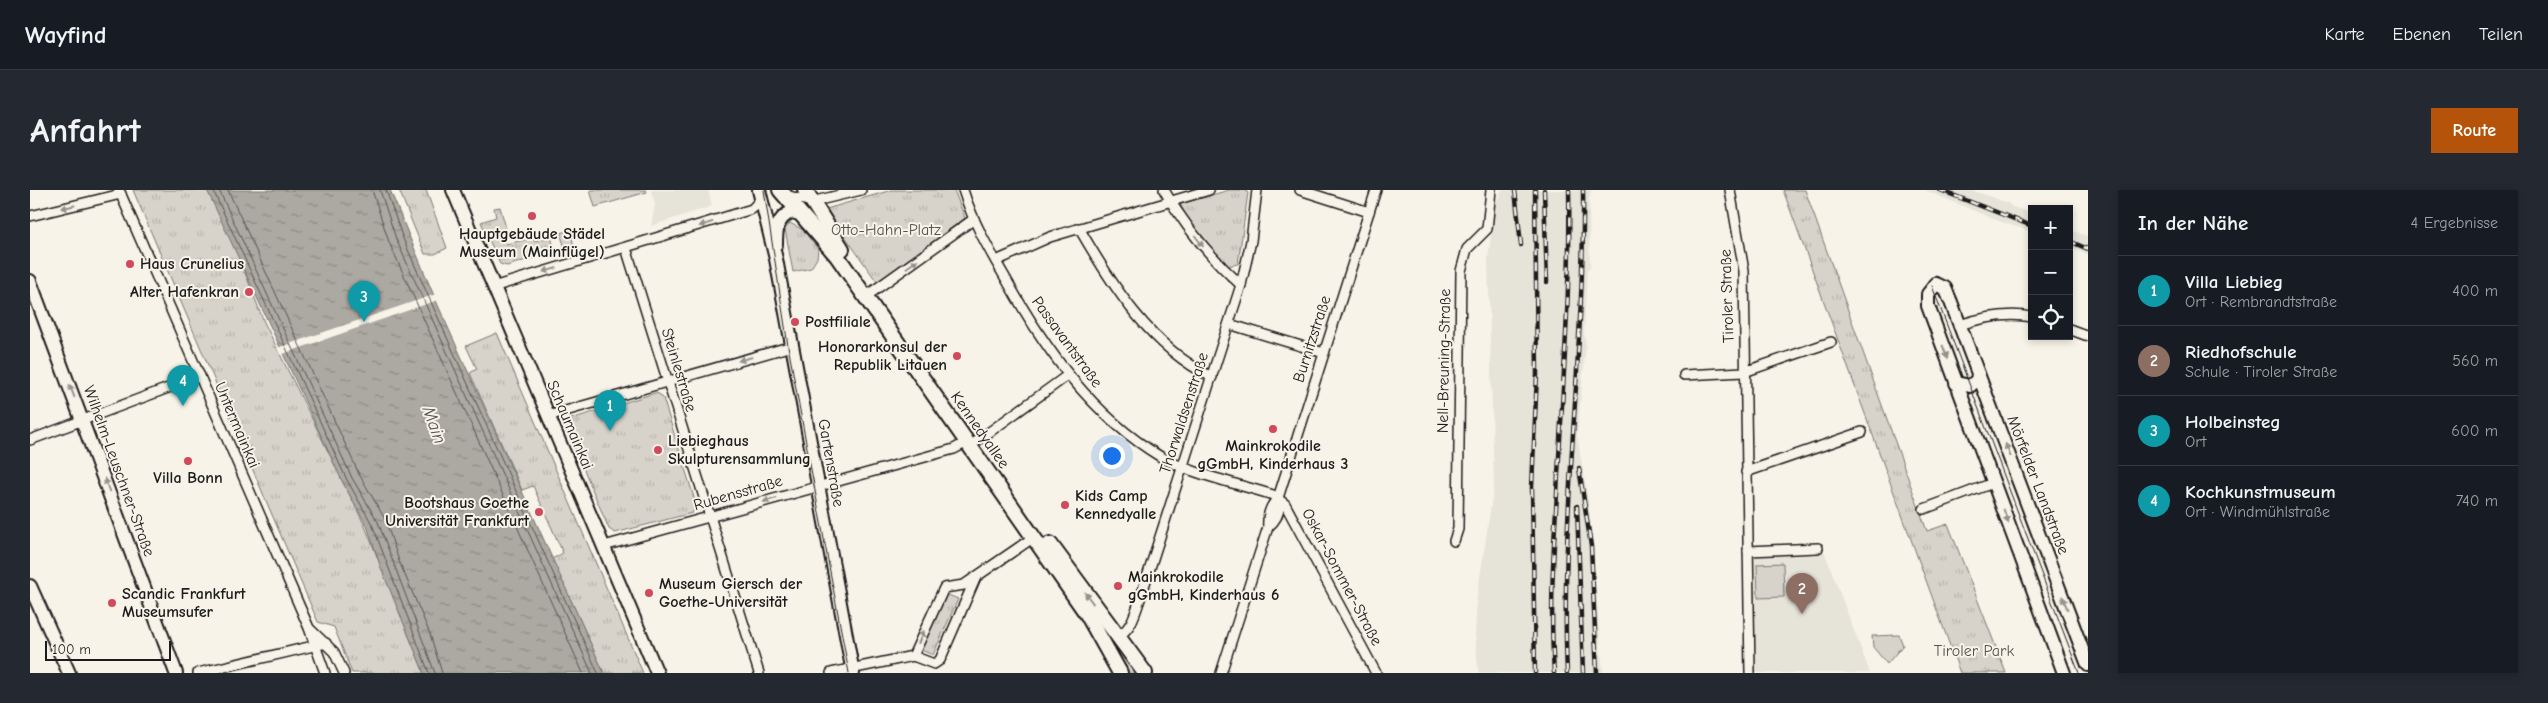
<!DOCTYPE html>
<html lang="de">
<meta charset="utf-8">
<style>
:root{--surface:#171b24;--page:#242831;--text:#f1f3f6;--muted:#9ea1a6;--line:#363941;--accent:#b45309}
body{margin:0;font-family:"Comic Neue",sans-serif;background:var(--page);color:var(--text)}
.controls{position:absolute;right:15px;top:15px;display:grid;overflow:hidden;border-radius:0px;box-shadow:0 2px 8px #0003}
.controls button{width:45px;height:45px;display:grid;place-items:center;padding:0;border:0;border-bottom:1px solid var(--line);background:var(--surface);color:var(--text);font:25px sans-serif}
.scale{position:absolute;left:15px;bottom:12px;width:126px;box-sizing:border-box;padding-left:5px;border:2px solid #1c1c1c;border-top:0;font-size:14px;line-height:18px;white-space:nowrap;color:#1c1c1c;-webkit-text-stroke:4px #f7f3e8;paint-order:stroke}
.you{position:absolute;left:1081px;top:265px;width:18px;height:18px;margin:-12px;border:4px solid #fff;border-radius:50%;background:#1a73e8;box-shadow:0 0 0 8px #1a73e833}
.badge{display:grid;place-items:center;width:32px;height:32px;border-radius:50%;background:var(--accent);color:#fff;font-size:16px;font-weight:700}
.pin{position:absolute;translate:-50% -41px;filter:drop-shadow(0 1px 2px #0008)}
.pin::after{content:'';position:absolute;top:26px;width:18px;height:15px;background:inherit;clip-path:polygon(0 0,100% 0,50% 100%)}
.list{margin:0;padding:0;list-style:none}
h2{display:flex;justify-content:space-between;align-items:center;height:65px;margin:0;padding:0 20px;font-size:21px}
h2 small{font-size:16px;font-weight:400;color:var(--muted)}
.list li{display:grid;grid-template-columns:32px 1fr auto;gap:15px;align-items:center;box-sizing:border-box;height:70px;padding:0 20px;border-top:1px solid var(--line)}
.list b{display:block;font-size:19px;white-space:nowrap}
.list p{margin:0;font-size:16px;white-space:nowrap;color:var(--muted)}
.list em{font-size:16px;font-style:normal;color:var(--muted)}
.icon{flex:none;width:28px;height:28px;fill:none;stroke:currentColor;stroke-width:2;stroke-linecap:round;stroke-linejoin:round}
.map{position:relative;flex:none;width:2058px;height:483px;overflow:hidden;border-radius:0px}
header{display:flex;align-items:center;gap:30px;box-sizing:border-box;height:70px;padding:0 25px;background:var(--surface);border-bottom:1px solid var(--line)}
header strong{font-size:24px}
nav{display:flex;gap:28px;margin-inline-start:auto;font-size:18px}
.intro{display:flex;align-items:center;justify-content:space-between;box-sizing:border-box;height:120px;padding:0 30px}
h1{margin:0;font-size:35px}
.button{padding:12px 22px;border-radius:0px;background:var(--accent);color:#fff;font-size:18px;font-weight:700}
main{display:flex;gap:30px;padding:0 30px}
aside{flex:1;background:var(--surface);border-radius:0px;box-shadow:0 2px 8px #0003}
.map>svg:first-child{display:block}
.built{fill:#e6e3d9}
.grass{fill:url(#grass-tufts);stroke:#7a7874}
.pitch{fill:#d7d3cb;stroke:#7a7874}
.water{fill:url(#water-ripples);stroke:#72716c}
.pier{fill:#f7f3e8}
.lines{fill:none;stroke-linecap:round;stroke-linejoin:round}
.shore{stroke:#565452;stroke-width:1}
.street-casing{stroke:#1c1c1c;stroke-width:12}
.secondary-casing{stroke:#1c1c1c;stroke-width:16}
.primary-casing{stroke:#1c1c1c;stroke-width:18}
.street{stroke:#f7f3e8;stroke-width:9}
.secondary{stroke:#f7f3e8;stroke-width:12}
.primary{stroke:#f7f3e8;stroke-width:14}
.tram{stroke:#1c1c1c;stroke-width:1}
.rail-casing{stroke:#1c1c1c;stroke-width:4.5}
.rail{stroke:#f7f3e8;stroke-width:2.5;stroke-dasharray:8;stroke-linecap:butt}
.oneway{fill:#94928c}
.poi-dot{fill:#d1495b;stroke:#f7f3e8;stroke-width:2}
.labels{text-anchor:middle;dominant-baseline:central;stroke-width:4;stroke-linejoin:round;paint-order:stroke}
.park-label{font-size:16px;fill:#545351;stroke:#f7f3e8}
.poi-label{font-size:16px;font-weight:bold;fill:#1c1c1c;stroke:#f7f3e8;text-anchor:start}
.street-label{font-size:16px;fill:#1c1c1c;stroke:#f7f3e8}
.water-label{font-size:18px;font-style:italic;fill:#565452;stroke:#f7f3e8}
</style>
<header>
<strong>Wayfind</strong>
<nav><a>Karte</a><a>Ebenen</a><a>Teilen</a></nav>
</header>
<div class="intro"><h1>Anfahrt</h1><a class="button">Route</a></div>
<main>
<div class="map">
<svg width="2058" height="483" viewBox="0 0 2058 483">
<defs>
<pattern id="grass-tufts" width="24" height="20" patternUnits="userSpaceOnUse" patternTransform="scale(1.25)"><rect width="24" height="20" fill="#d7d3cb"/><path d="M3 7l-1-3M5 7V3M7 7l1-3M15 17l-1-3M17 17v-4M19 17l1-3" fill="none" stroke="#b8b5ae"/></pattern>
<pattern id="water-ripples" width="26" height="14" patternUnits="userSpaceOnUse" patternTransform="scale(1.25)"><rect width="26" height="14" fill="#aca9a2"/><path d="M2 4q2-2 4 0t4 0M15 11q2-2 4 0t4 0" fill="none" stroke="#8b8983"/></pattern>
</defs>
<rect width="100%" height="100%" fill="#f7f3e8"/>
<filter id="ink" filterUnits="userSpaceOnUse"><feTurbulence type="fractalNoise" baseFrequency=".02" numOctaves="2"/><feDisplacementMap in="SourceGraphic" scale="10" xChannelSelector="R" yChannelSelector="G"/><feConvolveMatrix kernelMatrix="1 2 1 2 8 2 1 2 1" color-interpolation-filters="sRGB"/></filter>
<g filter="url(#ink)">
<g class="built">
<path d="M621,0h57l4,16 -61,20 4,-22z"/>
<path d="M1471,0h90l-2,10 1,67 -3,3 -3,62 2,13 -9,90 12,72 14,166h-124l-1,-3 -3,-37 2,-36 17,-112 -6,-225 7,-61 5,-1z"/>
<path d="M1895,0h46l37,13 4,4 20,6v19l-36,-12z"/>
<path d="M2039,40l19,6v19l-19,-8z"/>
<path d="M1794,361l46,122h-115v-117l59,-1z"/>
</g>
<g class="grass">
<path d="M103,0h80l51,132 100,202 60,149h-72l-18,-46 -16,-5z"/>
<path d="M369,0h27l21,58 -12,6h-10z"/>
<path d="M560,0h56l1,2 -52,15z"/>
<path d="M862,0h62l11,28 -88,64 -51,-73z"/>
<path d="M1199,0h16l3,3 -10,71 -12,2 -31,-35 -14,-25v-2z"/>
<path d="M1753,0h22l122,341 21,-7 58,149h-46z"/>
<path d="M470,17l6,21 -4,2 4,14 27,-6 1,3 17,-4 4,14 -48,15 -7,-2 -19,-42 15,-5 -2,-9z"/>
<path d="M760,33l13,7 15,19 -1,9 -6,10 -18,4 -8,-43z"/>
<path d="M540,40l4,16 -9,2 -5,-15z"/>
<path d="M467,143l146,340h-39l-52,-114 11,-6 -30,-67 -11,4 -52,-117 7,-4 -11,-23z"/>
<path d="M625,203l4,1 4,4 33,106 -1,5 -3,4 -77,20 -6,-4 -43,-102v-4l5,-4z"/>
<path d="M916,404l12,5 -25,56 -12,-5z"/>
<path d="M1077,442l32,41h-12z"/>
</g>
<g class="pitch">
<path d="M1753,373l1,34 -26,1 -1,-34z"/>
<path d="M1869,445l4,10 -16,19 -14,-17 -1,-11z"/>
</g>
<path class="water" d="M177,0h183l47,113 167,370h-180l-43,-105 -14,-42 -24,-43z"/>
<path class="pier" d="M406,104l2,6 -158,55 -3,-7z"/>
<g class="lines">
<g class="shore">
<path d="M183,0l134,290 25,44 57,149"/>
<path d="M189,0l133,288 26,44 57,151"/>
<path d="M198,0l131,284 26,45 14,42 31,73 12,39"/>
<path d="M342,0l17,52 194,431"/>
<path d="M350,0l16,49 196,434"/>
<path d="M356,0l16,46 20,46 176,391"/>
</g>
<defs>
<g id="street">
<path d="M89,0l190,438 16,45"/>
<path d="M933,0c10,32 26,60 43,89 39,70 85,136 155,178 30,17 78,27 112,38l12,9 91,169"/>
<path d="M1134,0c21,37 46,67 77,95"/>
<path d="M1270,0l69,22"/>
<path d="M1700,0l14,81 6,402"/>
<path d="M756,5l25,7 50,-12"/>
<path d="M0,26l91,-22"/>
<path d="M1049,38c33,57 71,119 133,149"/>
<path d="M596,58l133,425"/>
<path d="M966,71l54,-24 159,-47"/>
<path d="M463,97l259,-78 9,-10"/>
<path d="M842,102l102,-73"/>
<path d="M1199,134l95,29"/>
<path d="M1929,135c24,-8 48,-13 73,-8"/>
<path d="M2039,139l19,7"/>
<path d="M1654,185l60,-3 87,-30"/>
<path d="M518,226l244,-70"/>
<path d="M0,250l170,-64"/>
<path d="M947,251l91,-66"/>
<path d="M1716,282l116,-40"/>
<path d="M1894,319l69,-26"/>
<path d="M1238,337c10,-8 13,-17 10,-29"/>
<path d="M1424,351l4,-12 3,-258 6,-22 20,-20 4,-39"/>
<path d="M574,356l350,-97 13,-7"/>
<path d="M1718,361l70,-3"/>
<path d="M281,440l23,22 10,21"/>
<path d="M1088,447c14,-10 17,-23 22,-38l101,-314 10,-44 6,-51"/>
<path d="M883,466l21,8 6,-4 36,-83"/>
<path d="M168,483l128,-30"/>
<path d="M801,483l82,-17 31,-68 20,-3 70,-48"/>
<path d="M1191,483l47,-146c-1,-11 2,-21 10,-29l98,-308"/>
</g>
<g id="secondary">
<path d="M423,0l204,483"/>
<path d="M729,0l17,69 77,414"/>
<path d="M746,54c0,-15 1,-25 15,-32l10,2"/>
<path d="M0,91l146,392"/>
<path d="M1926,193l14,3 7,-6 1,-6"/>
<path d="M0,396l39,87"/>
<path d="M2034,483l-136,-367v-12l8,-10 9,4 6,14 137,363"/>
</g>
<g id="primary">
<path d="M750,0l57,66 250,358 33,59"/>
<path d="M775,0l37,59"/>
<path d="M1020,354l95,129"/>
</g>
</defs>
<use href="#street" class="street-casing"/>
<use href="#secondary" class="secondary-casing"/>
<use href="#primary" class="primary-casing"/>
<use href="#street" class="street"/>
<use href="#secondary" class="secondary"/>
<use href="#primary" class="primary"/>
<g class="tram">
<path d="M734,0l24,156 61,327"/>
<path d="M1902,96l147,387"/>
</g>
<defs>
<g id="rail">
<path d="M1485,0l6,55"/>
<path d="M1514,0l3,92"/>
<path d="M1910,0l92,36"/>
<path d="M2039,51l19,8"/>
<path d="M1549,278l12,78 6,127"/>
<path d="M1547,316l6,167"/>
<path d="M1505,483l-3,-186 5,-113 -2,-184"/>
<path d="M1524,483c-4,-60 -1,-119 3,-179 5,-101 14,-203 12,-304"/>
<path d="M1537,483c-7,-161 18,-322 16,-483"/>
</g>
</defs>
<use href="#rail" class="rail-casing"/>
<use href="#rail" class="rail"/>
</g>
<defs><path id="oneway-solid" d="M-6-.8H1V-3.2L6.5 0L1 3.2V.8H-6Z" transform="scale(1.25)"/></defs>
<g class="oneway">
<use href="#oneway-solid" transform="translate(38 17) rotate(167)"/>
<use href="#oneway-solid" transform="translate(676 34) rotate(163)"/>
<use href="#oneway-solid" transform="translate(1169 51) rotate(53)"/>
<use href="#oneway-solid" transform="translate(882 74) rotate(-35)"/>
<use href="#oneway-solid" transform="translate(520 80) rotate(164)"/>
<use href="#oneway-solid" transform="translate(1915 162) rotate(70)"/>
<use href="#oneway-solid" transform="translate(715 169) rotate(164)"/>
<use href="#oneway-solid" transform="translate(42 201) rotate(-111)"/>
<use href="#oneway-solid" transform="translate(1978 260) rotate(-111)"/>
<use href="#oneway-solid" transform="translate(77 295) rotate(-110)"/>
<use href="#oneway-solid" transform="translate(740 310) rotate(164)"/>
<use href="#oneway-solid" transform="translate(1976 326) rotate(70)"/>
<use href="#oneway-solid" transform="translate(1059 408) rotate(-126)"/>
<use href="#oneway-solid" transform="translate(2035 413) rotate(-111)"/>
<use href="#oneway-solid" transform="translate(891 447) rotate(-67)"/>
</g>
</g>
<g class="poi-dot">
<circle cx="502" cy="26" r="5"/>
<circle cx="100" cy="74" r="5"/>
<circle cx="219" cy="102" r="5"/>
<circle cx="765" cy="132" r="5"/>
<circle cx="927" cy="166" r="5"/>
<circle cx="1243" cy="239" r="5"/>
<circle cx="628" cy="260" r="5"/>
<circle cx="158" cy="271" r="5"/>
<circle cx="1035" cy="315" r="5"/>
<circle cx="509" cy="322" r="5"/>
<circle cx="1088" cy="396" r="5"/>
<circle cx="619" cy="403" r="5"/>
<circle cx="82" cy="413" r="5"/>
</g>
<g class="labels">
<g class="park-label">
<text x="856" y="40">Otto-Hahn-Platz</text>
<text x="1944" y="461">Tiroler Park</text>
</g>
<g class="poi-label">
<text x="502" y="44" text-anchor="middle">Hauptgebäude Städel<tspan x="502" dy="18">Museum (Mainflügel)</tspan></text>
<text x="110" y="74">Haus Crunelius</text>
<text x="209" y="102" text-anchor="end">Alter Hafenkran</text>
<text x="775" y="132">Postfiliale</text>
<text x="917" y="157" text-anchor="end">Honorarkonsul der<tspan x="917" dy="18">Republik Litauen</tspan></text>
<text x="638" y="251">Liebieghaus<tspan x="638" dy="18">Skulpturensammlung</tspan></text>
<text x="1243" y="256" text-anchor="middle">Mainkrokodile<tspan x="1243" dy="18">gGmbH, Kinderhaus 3</tspan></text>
<text x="158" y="288" text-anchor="middle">Villa Bonn</text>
<text x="1045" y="306">Kids Camp<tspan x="1045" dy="18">Kennedyalle</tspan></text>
<text x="499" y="313" text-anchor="end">Bootshaus Goethe<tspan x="499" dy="18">Universität Frankfurt</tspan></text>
<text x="1098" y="387">Mainkrokodile<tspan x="1098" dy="18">gGmbH, Kinderhaus 6</tspan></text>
<text x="629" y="394">Museum Giersch der<tspan x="629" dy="18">Goethe-Universität</tspan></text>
<text x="92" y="404">Scandic Frankfurt<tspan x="92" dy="18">Museumsufer</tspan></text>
</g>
<g class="street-label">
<text transform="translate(1697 106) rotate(-92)">Tiroler Straße</text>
<text transform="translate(1282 149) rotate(-72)">Burnitzstraße</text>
<text transform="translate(1037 152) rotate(54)">Passavantstraße</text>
<text transform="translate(1414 171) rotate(-89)">Nell-Breuning-Straße</text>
<text transform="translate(649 180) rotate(73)">Steinlestraße</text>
<text transform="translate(1154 223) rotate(-72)">Thorwaldsenstraße</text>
<text transform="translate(207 235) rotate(67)">Untermainkai</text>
<text transform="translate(540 235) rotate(67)">Schaumainkai</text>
<text transform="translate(950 240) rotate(55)">Kennedyallee</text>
<text transform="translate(801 273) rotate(80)">Gartenstraße</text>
<text transform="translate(89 281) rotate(70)">Wilhelm-Leuschner-Straße</text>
<text transform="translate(2008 295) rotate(69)">Mörfelder Landstraße</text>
<text transform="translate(708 303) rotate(-16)">Rubensstraße</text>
<text transform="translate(1312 387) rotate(62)">Oskar-Sommer-Straße</text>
</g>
<g class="water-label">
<text transform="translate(404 235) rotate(70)">Main</text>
</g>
</g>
</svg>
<div class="controls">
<button>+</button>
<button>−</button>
<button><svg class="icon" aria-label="locate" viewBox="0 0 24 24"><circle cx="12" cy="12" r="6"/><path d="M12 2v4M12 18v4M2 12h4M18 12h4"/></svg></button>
</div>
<div class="scale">100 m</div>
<div class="you"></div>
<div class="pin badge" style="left:580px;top:241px;background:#0f9aa8">1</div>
<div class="pin badge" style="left:1772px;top:424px;background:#8d6e63">2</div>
<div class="pin badge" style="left:334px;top:132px;background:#0f9aa8">3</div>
<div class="pin badge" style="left:153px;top:216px;background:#0f9aa8">4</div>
</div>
<aside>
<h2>In der Nähe<small>4 Ergebnisse</small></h2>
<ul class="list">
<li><span class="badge" style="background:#0f9aa8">1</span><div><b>Villa Liebieg</b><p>Ort · Rembrandtstraße</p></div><em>400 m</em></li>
<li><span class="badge" style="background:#8d6e63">2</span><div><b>Riedhofschule</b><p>Schule · Tiroler Straße</p></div><em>560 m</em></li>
<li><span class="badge" style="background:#0f9aa8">3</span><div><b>Holbeinsteg</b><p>Ort</p></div><em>600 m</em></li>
<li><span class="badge" style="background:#0f9aa8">4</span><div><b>Kochkunstmuseum</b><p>Ort · Windmühlstraße</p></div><em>740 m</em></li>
</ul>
</aside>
</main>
